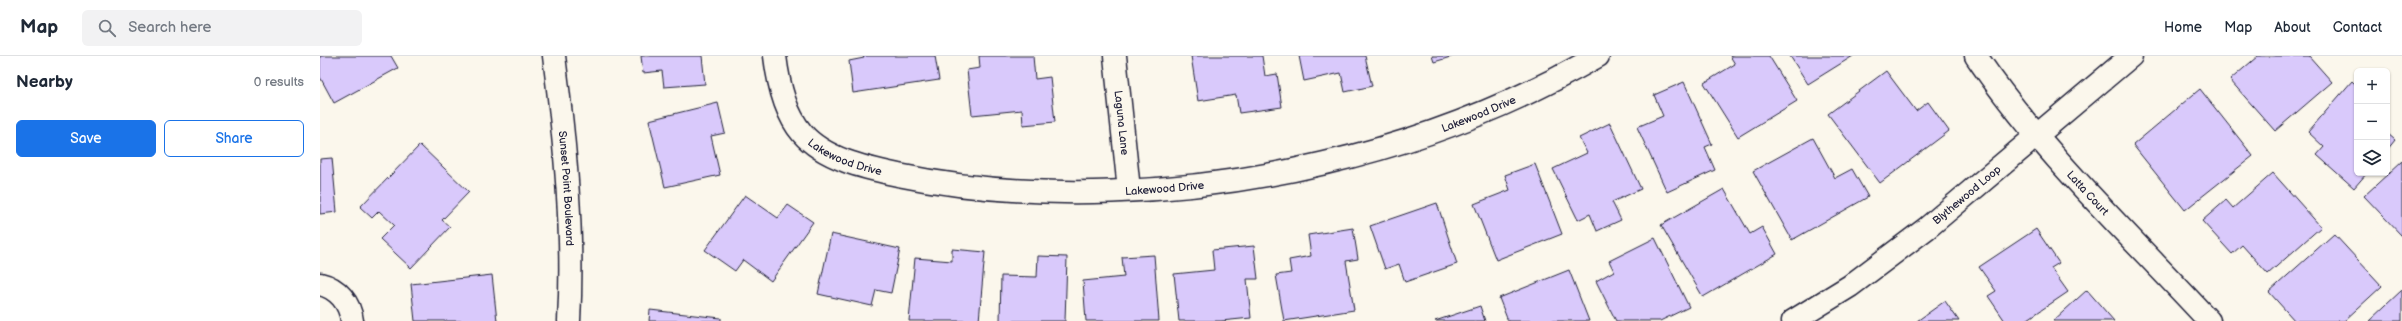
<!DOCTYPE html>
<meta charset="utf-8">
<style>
:root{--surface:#fff;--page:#f2f2f3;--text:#1f2937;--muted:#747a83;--line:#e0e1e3;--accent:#1a73e8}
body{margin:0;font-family:"Balsamiq Sans",sans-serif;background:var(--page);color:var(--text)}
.controls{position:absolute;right:12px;top:12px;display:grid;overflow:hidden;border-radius:6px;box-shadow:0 1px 3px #0004}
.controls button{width:36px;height:36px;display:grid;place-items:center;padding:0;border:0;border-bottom:1px solid var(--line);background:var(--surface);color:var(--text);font:20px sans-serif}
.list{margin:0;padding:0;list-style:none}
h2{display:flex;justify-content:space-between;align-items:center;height:52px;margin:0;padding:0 16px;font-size:17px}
h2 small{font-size:13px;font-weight:400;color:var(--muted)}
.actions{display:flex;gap:8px;padding:12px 16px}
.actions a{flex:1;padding:9px 0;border:1px solid var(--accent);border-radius:6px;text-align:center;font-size:14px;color:var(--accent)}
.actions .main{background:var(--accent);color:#fff}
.icon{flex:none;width:22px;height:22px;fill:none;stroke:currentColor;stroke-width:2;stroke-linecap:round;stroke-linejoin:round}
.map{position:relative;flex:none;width:2082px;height:265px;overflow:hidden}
header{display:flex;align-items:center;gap:24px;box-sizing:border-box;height:56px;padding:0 20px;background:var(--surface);border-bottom:1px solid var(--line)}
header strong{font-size:19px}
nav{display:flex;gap:22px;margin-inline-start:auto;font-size:14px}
.search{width:280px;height:36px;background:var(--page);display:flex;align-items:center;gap:10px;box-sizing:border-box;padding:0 14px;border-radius:6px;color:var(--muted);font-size:15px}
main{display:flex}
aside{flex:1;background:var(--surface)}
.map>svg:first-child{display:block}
.building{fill:#d9c9fb;stroke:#22223b}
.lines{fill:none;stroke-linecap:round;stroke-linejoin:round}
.street-casing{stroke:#22223b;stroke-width:25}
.secondary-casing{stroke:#22223b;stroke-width:25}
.street{stroke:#fbf7ec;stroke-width:22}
.secondary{stroke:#fbf7ec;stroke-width:22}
.labels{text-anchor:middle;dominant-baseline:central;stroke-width:3;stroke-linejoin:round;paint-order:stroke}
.street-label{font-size:11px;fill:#22223b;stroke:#fbf7ec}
</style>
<header>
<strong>Map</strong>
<div class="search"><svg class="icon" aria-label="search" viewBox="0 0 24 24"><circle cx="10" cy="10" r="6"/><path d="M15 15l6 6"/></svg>Search here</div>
<nav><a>Home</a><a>Map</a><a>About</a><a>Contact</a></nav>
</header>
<main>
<aside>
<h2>Nearby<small>0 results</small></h2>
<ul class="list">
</ul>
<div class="actions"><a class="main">Save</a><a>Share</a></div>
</aside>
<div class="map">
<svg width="2082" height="265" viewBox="0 0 2082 265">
<rect width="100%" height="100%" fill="#fbf7ec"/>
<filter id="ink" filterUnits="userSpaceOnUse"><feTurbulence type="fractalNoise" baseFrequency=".025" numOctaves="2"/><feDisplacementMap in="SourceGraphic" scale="8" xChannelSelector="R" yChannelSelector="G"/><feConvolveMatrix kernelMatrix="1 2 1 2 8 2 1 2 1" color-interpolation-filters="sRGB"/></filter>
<g filter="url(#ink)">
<g class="building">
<path d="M0,0h71l7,12 -64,35 -14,-26z"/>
<path d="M321,0h61l3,28 -41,3 -2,-16 -19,2z"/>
<path d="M543,0h72l4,24 -86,13 -4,-32 15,-3z"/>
<path d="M659,0h54l2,23 15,-2 5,45 -32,3 -1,-15 -50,5 -5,-45 13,-2z"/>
<path d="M871,0h71l3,20 12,-2 5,33 -43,6 -3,-18 -38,6z"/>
<path d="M979,0h66l7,30 -27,6 -4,-19 -37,8z"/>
<path d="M1112,0h22l-20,6z"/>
<path d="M1410,0h39l28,45 -59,36 -34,-54 31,-19z"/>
<path d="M1470,0h63l-45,28z"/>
<path d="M1938,0h51l23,26 -57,49 -45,-51z"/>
<path d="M1566,15l30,40 12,-9 21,29 -69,52 -52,-69z"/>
<path d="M2032,25l5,5v87h10l-13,15 -37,-33 7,-8 -16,-15z"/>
<path d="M1364,26l28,62 -7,3 10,23 -48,22 -30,-65 26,-11 -9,-21z"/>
<path d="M1880,33l53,67 -68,54 -52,-65z"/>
<path d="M398,47l7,30 -14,3 9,39 -55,12 -16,-67z"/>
<path d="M1290,67l31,66 -29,13 9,18 -24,11 -7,-17 -12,6 -25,-51 34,-16 -8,-15z"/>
<path d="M2067,77l8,7 -8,10z"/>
<path d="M1493,82l22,40 17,-9 16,28 -76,43 -39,-69z"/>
<path d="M100,89l49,47 -27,28 8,7 -39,41 -31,-29 14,-14 -15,-14 -7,7 -12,-11z"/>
<path d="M12,102l5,54 -17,2v-55z"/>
<path d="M2082,105v75l-38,-40z"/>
<path d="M1215,108l27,70 -66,26 -22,-56 36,-14 -5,-15z"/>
<path d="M1953,117l48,54 -53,47 -26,-29 -10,9 -30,-33 24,-21 7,8z"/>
<path d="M1404,133l26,45 12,-7 15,27 -74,43 -42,-72z"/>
<path d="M425,139l33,23 10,-13 25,17 -42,59 -28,-21 -8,11 -30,-21z"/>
<path d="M1117,147l20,61 -52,18 -6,-18 -14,5 -15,-43z"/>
<path d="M1033,172l5,31 -12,2 8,49 -70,11 -8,-46 15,-2 -2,-13 22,-4 -3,-21z"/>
<path d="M1716,173l23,34 -8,5 17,24 -43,29h-20l-17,-25 8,-5 -17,-24z"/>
<path d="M511,178l69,15 -9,44 -15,-3 -4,16 -54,-12z"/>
<path d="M2014,178l48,52 -38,35h-49l-26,-29z"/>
<path d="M1335,182l34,69 -29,14h-44l-20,-40 18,-10 -5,-10z"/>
<path d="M934,190l4,33h-11l4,39 -30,3h-42l-5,-47 40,-4 -2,-20z"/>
<path d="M632,193l33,3 -6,69h-70l6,-63 37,3z"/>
<path d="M834,199l5,66h-73l-3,-40 41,-4 -2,-20z"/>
<path d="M718,200l29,1 -2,64h-65l1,-45 36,1z"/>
<path d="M1249,214l20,51h-81l-9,-23z"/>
<path d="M172,219l5,46h-82l-4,-37z"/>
<path d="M1767,234l27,31h-61z"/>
<path d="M2082,234v31h-33z"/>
<path d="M1625,245l14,20h-42z"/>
<path d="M1160,250l5,15h-50z"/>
<path d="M330,254l71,8v3h-72z"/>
</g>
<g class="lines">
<defs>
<g id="street">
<path id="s1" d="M455,0c3,25 10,57 27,77 22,26 64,35 96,42 135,28 293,20 427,-12 95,-22 188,-58 273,-107"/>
<path id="s2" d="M795,0l14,134"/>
<path id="s3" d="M1656,0c66,97 154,179 233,265"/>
<path d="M0,228c18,4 30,19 32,37"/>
<path id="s4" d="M1473,265l57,-35 77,-58 204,-172"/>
</g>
<g id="secondary">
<path id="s5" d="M234,0c11,87 20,177 15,265"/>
</g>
</defs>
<use href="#street" class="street-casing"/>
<use href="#secondary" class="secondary-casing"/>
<use href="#street" class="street"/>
<use href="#secondary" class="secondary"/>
</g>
</g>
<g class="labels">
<g class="street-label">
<text stroke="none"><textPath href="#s1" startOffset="781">Lakewood Drive</textPath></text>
<text stroke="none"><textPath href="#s2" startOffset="67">Laguna Lane</textPath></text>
<text stroke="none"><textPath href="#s1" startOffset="133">Lakewood Drive</textPath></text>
<text stroke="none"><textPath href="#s1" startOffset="457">Lakewood Drive</textPath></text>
<text stroke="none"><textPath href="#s5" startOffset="133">Sunset Point Boulevard</textPath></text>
<text stroke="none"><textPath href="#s3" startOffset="177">Latta Court</textPath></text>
<text stroke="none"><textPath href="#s4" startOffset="215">Blythewood Loop</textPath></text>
</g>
</g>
</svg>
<div class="controls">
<button>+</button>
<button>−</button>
<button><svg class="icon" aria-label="layers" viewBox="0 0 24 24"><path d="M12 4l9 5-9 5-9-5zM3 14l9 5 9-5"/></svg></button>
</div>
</div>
</main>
